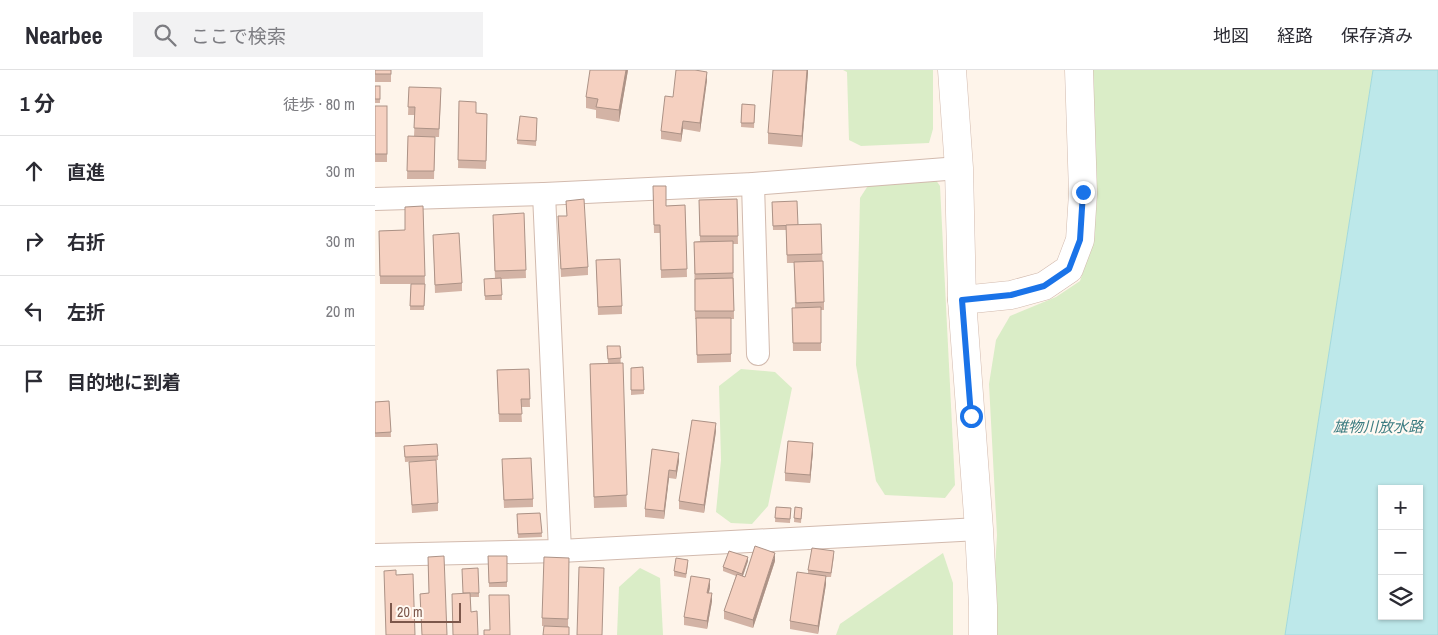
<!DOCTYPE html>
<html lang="ja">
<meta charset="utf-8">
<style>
:root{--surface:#fff;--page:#f2f2f3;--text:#2b2b33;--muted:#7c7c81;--line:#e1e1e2}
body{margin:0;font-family:"Archivo Narrow","Noto Sans JP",sans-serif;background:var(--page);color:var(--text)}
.controls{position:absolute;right:15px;bottom:15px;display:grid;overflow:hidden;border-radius:0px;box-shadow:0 1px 4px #0004}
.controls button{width:45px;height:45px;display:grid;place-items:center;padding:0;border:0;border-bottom:1px solid var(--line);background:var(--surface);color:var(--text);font:25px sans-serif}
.scale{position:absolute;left:15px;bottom:12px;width:71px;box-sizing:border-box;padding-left:5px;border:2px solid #7c574b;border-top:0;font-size:14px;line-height:18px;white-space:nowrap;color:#7c574b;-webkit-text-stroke:4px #fff9f2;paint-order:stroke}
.stop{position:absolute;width:15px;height:15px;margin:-11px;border:4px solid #1a73e8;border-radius:50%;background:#fff}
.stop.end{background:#1a73e8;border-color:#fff;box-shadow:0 1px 5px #0008}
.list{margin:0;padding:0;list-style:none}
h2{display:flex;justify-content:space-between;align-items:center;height:65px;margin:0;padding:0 20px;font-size:21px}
h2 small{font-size:16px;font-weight:400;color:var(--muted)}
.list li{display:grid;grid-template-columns:32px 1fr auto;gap:15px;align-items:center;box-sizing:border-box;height:70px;padding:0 20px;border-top:1px solid var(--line)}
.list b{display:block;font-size:19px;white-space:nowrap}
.list em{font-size:16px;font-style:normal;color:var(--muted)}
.icon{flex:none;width:28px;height:28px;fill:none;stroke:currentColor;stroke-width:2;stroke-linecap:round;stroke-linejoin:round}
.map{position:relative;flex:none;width:1063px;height:565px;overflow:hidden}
header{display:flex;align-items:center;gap:30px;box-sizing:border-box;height:70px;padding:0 25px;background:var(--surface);border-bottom:1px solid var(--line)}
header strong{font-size:24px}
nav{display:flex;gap:28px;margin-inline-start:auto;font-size:18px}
.search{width:350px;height:45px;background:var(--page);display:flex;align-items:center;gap:12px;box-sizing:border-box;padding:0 18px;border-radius:0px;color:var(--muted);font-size:19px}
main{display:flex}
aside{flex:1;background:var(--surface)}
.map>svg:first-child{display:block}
.green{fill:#daedc7}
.water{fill:#bde8ea;stroke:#a2d9dc;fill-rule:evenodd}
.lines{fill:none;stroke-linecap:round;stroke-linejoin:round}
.minor-casing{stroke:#d2baae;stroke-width:24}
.tertiary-casing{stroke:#d2baae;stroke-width:29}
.minor{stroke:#fff;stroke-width:22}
.tertiary{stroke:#fff;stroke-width:28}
.wall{fill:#d3b3a5}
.shaded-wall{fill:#ac9286}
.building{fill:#f5d0c0;stroke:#ac9286}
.route{stroke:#1a73e8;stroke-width:6}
.labels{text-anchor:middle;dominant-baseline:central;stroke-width:4.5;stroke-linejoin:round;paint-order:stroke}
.water-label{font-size:15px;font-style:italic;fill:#3c7c81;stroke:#fff9f2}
</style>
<header>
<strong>Nearbee</strong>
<div class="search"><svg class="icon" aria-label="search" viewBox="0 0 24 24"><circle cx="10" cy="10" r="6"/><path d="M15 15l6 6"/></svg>ここで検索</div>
<nav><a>地図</a><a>経路</a><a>保存済み</a></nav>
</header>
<main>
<aside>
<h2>1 分<small>徒歩 · 80 m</small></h2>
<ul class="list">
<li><svg class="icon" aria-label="ahead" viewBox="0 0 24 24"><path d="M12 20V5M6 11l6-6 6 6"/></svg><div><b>直進</b></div><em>30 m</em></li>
<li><svg class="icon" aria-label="right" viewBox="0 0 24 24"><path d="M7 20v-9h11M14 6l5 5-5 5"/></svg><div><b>右折</b></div><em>30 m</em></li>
<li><svg class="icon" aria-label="left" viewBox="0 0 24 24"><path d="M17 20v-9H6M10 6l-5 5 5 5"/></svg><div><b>左折</b></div><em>20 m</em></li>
<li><svg class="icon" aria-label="arrive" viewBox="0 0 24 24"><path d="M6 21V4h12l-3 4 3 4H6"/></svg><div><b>目的地に到着</b></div></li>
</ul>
</aside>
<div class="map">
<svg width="1063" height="565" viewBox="0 0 1063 565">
<rect width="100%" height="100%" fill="#fef4ea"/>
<g class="green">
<path d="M468,0h90v59l-4,14 -68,3 -12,-6 -2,-68z"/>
<path d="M717,0h281l-88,565h-294l6,-100 -8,-151 7,-44 14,-24 46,-19 24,-16 15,-46z"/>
<path d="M556,103l9,13 15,299 -10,13 -60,-3 -9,-14 -20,-116 4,-167 11,-17z"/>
<path d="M366,299l34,3 17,16 -24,118 -16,18 -21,-1 -15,-11 5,-52 -2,-74z"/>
<path d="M568,483l10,30v52h-117l4,-11z"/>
<path d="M265,498l20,10 3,57h-46l2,-48z"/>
</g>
<path class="water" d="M998,0h65v565h-153zM1007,419h37v127h-37z"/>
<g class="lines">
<defs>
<g id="minor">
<path d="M378,114l5,170"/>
<path d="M169,124l16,357"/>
<path d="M0,129l169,-5 209,-10 206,-16"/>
<path d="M0,485l185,-4 419,-22"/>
</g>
<g id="tertiary">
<path d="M577,0l7,98 3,132 17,229 4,77v29"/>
<path d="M587,230l49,-5 33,-9 25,-17 11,-29 3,-47 -4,-123"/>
</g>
</defs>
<use href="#minor" class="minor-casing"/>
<use href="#tertiary" class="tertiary-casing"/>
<use href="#minor" class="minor"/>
<use href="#tertiary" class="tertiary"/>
</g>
<g class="wall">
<rect x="0" y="0" width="16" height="12"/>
<path d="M253,0l-9,52 -23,-4v-8l-10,-2v-11z"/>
<path d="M433,0l-6,77 -34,-3v-11z"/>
<path d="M332,10l-7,52 -17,-3 -2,13 -20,-3v-8z"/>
<rect x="0" y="16" width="5" height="17"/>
<path d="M34,17l32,9 -2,41h-4l-1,42h-27l1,-43h6l1,-21h-7z"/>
<path d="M84,31l17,12 11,1 -1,55 -28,-1z"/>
<path d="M367,34l13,1 -1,23 -13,-1z"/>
<rect x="0" y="36" width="12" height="56"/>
<path d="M162,52l-1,24 -19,-2v-4z"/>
<path d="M278,125l13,11 19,-1 2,72 -26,1 -1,-45h-6z"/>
<path d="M362,129l1,45h-5l1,75h-3v43l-34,1 -1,-44h-1l-1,-77 6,-1 -1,-41z"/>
<path d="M191,131l22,66v8l-27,2 -3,-61h9z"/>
<path d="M397,132l26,23 23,-1 3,78v8h-3v41h-28l-1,-43h3l-1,-45h-7l-1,-33h-13z"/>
<path d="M48,136l2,78h-45l-1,-53 26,-1z"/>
<path d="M149,143l2,65 -25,1 1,21h-17l-1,-21h11l-2,-56z"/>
<path d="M58,165l29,48v8l-27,2z"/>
<path d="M221,190l26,46v8l-24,1z"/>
<path d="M36,214h14l-1,26h-14z"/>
<path d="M232,276h13l7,161 -33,1 -4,-144 18,-1z"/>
<path d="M268,297l1,27 -13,1v-27z"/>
<path d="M154,299l1,38h-9l1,15h-23l-2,-52z"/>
<path d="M14,331l2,36h-16v-35z"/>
<path d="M341,361l-12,82 -25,-4v-8z"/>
<path d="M62,374l1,16 -33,2 -1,-16z"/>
<path d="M277,379l27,12 -3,18 -7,-1 -5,41 -19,-2v-8z"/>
<path d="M438,381l-3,32 -25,-2v-8z"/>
<path d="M34,392l29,41v8l-26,2z"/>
<path d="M127,397l31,32v8l-29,1z"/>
<path d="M401,437l15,1 -1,15 -15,-1z"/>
<path d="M420,437l7,1 -1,15 -7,-1z"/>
<path d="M165,443l2,24 -24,1 -1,-24z"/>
<path d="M113,486h19v31h-18z"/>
<path d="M459,486l-3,21h-5v7l-8,50 -28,-5v-8l18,-48v-3z"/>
<path d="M53,487l19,78h-25l-2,-41 9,-1z"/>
<path d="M194,488l-1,69 -26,-1v-8z"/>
<path d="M373,491l-5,15 2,1 30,-16 -22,67 -29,-9v-8l12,-35 -13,-5v-4z"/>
<path d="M313,494l-2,14 -12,-2v-5z"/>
<path d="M335,517l-1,6 3,8 -5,28 -23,-4v-8z"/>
<path d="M104,523v4h-9l1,15 7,23 -15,-41z"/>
</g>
<g class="shaded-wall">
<path d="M251,0h2l-9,52v-12z"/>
<path d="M432,0h1v3l-6,74v-11z"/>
<path d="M332,2v8l-7,52v-9z"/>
<path d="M308,51v8l-2,13v-8z"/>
<path d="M341,353v8l-12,82v-8z"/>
<path d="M438,373v8l-3,32v-8z"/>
<path d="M304,383v8l-3,18v-8z"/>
<path d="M294,400v8l-5,41v-8z"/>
<path d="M400,483v8l-22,67v-8z"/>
<path d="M373,487v4l-6,17v-4z"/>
<path d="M451,506v8l-8,50v-8z"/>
<path d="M335,509v8l-3,14v-8z"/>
<path d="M337,523v8l-5,28v-8z"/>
</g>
<g class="building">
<rect x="0" y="0" width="16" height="4"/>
<path d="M215,0h36l-7,40 -23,-3 2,-8 -12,-2z"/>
<path d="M301,0h19l12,2 -7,51 -17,-2 -2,13 -20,-3 4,-35 8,1z"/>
<path d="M398,0h34l-5,66 -34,-3z"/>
<rect x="0" y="16" width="5" height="13"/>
<path d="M34,17l32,1 -2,41 -25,-1 1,-21h-7z"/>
<path d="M84,31l17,1v11l11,1 -1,47 -28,-1z"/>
<path d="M367,34l13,1 -1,18h-13z"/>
<rect x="0" y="36" width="12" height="48"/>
<path d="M145,46l17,2 -1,23 -19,-1z"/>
<path d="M33,66l27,1 -1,34h-27z"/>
<path d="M278,116h13v20l19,-1 2,64 -26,1 -1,-45h-6z"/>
<path d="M209,129l4,68 -27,2 -3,-53h9l-1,-15z"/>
<path d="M362,129l1,37h-38l-1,-36z"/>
<path d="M422,131l1,24 -25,1 -1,-24z"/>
<path d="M48,136l2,70h-45l-1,-45 26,-1v-23z"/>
<path d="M149,143l2,57 -31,1 -2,-56z"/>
<path d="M446,154l1,30 -35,1 -1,-30z"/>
<path d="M84,163l3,50 -27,2 -2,-50z"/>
<path d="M358,171v32l-38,1 -1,-32z"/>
<path d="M245,189l2,47 -24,1 -2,-47z"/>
<path d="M448,191l1,41 -28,1 -2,-41z"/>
<path d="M126,208l1,17 -17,1 -1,-17z"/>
<path d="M358,208l1,33h-39v-32z"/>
<path d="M36,214h14l-1,22h-14z"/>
<path d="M446,237v36h-28l-1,-35z"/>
<path d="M321,248h35v36l-34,1z"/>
<path d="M232,276h13l1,12 -13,1z"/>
<path d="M248,293l4,132 -33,2 -4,-133z"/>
<path d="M268,297l1,23h-13v-22z"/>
<path d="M154,299l1,30h-9l1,15h-23l-2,-44z"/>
<path d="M14,331l2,31 -16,1v-31z"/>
<path d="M317,350l24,3 -12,82 -25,-4z"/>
<path d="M413,371l25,2 -3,32 -25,-2z"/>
<path d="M62,374l1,12 -33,1 -1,-11z"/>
<path d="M277,379l27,4 -3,18 -7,-1 -5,41 -19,-2z"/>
<path d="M156,388l2,41 -29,1 -2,-41z"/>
<path d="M61,390l2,43 -26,2 -3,-43z"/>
<path d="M401,437l15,1 -1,11 -15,-1z"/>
<path d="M420,437l7,1 -1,11 -7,-1z"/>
<path d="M165,443l2,20 -24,1 -1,-20z"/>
<path d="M380,476l20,7 -22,67 -29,-9 13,-37 8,3z"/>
<path d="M437,478l22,3 -3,22 -23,-3z"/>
<path d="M354,481l19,6 -6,17 -19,-7z"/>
<path d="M69,486l3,79h-25l-2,-41 9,-1 -1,-36z"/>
<path d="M113,486h19v26l-18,1z"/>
<path d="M169,487l25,1 -1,61 -26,-1z"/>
<path d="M301,488l12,2 -2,14 -12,-3z"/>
<path d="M204,497l25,1 -2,67h-25z"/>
<path d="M103,498l1,25h-16l-1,-24z"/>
<path d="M21,500v5l17,-1 2,61h-29l-2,-64z"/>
<path d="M422,502l29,4 -8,50 -28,-5z"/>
<path d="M316,506l19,3 -3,14h5l-5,28 -23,-4z"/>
<path d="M95,523l1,19 6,-1 1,24h-25l-1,-41z"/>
<path d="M114,525h20l1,40h-26v-5h6z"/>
<path d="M169,556l25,1v8h-26z"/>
</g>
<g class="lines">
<path class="route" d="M596,346l-9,-116 49,-5 33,-9 25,-17 11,-29 3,-48"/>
</g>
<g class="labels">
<g class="water-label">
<text x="1003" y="356">雄物川放水路</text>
</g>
</g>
</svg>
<div class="controls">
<button>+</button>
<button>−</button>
<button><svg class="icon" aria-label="layers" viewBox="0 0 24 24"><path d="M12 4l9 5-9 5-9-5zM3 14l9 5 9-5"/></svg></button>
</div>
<div class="scale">20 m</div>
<div class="stop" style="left:596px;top:346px"></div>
<div class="stop end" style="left:708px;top:122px"></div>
</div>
</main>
